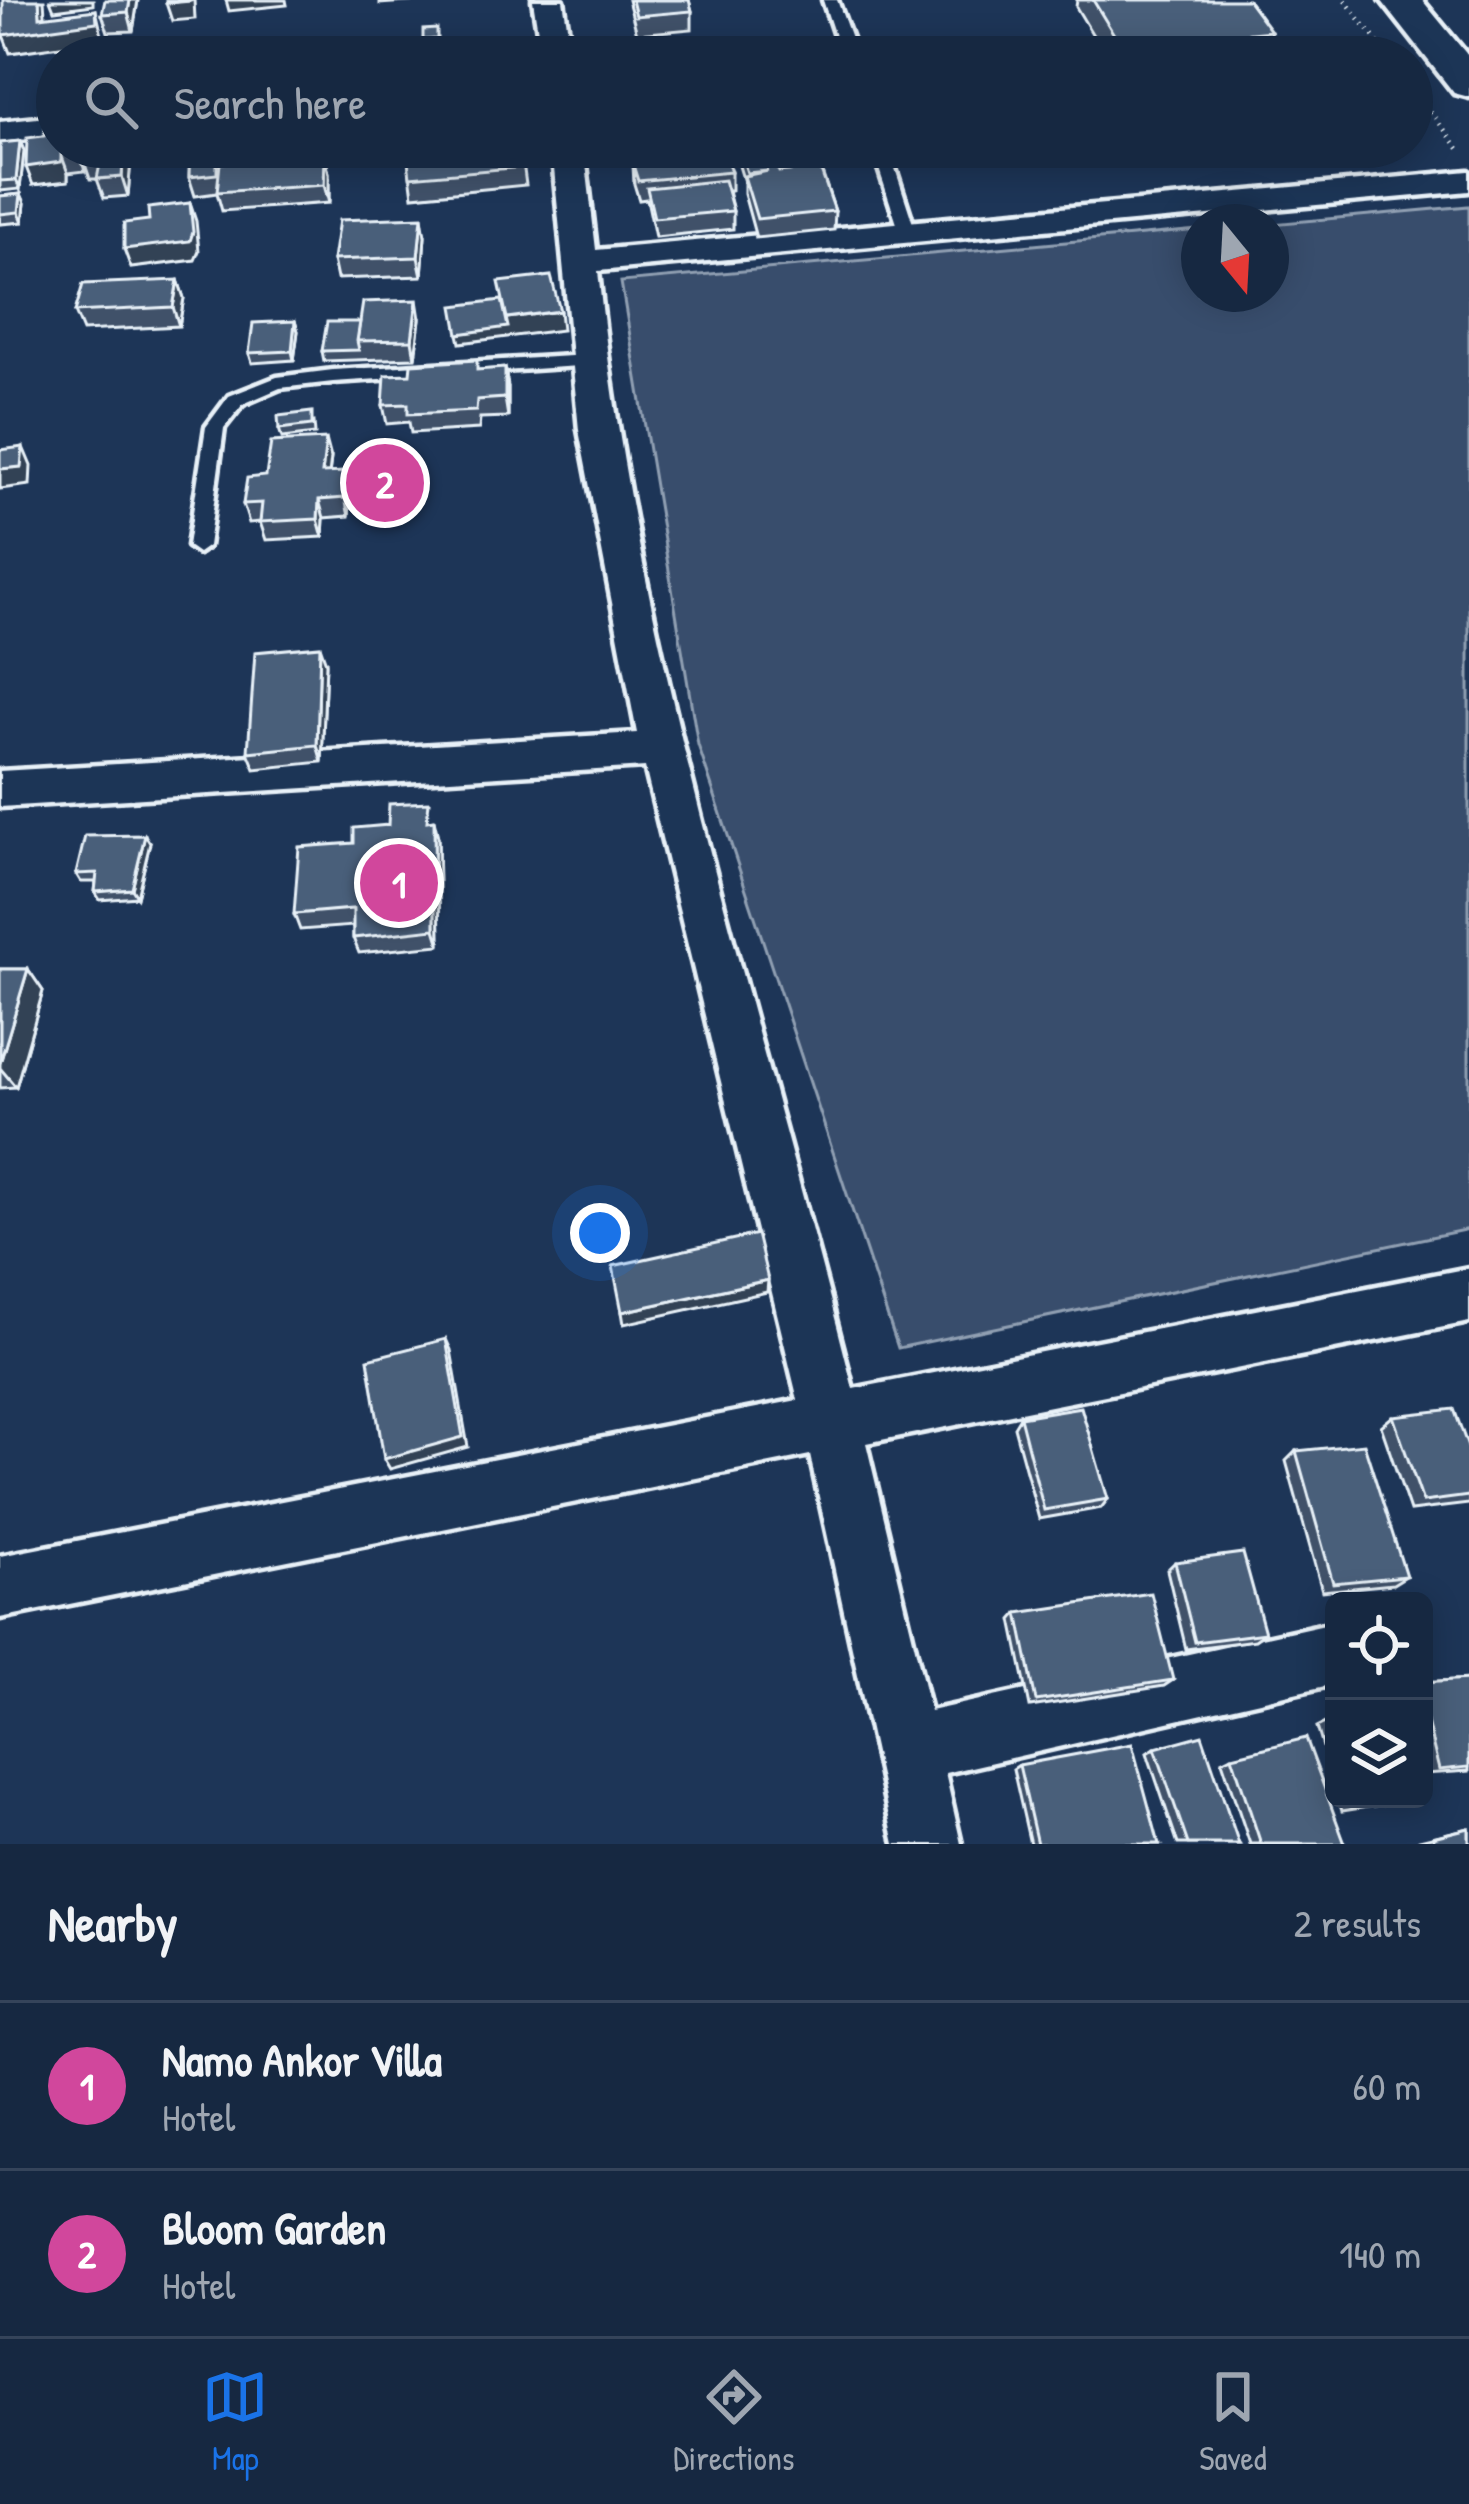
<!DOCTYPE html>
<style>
:root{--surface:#162841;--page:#23344c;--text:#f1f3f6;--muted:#9ea6b1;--line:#35445a;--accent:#1a73e8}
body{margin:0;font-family:"Patrick Hand",sans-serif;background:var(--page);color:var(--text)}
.controls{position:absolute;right:36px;bottom:36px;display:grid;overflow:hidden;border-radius:18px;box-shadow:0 6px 30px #0003}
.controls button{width:108px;height:108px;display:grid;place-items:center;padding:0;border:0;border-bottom:3px solid var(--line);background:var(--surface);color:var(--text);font:60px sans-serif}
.compass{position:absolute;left:1181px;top:204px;width:108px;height:108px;border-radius:50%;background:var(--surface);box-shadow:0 6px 30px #0003;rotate:162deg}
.you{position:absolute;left:600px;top:1233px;width:42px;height:42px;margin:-30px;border:9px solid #fff;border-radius:50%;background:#1a73e8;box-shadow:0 0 0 18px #1a73e833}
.badge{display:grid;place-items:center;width:78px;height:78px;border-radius:50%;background:var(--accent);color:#fff;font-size:39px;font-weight:700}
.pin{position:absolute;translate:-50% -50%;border:6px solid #fff;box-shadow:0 3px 12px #0006}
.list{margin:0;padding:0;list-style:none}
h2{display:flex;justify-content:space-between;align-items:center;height:156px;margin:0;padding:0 48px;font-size:51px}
h2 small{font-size:39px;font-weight:400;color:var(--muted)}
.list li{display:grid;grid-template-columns:78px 1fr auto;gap:36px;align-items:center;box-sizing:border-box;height:168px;padding:0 48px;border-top:3px solid var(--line)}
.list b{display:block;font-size:45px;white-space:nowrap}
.list p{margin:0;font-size:39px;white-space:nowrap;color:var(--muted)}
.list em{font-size:39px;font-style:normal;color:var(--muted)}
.icon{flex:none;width:66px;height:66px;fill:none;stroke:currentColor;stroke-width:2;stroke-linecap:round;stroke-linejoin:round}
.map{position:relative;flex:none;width:1469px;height:1844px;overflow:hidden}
.search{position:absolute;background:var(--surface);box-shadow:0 6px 30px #0003;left:36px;right:36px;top:36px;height:132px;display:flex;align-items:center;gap:30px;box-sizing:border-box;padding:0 42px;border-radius:66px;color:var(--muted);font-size:45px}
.sheet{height:492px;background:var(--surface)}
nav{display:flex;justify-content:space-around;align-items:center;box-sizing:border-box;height:168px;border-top:3px solid var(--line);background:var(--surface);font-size:33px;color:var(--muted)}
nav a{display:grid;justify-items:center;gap:6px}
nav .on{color:var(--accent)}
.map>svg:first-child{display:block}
.green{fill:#374d6c;stroke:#909fb2;stroke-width:3}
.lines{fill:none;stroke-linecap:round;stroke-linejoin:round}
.lane-casing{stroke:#e8f1f8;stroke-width:9}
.street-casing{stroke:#e8f1f8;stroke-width:9}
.secondary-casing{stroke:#e8f1f8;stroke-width:9}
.path{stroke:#e8f1f8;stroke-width:4.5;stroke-dasharray:1.5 6;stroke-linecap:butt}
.lane{fill:#1d3557;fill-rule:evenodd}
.street{fill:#1d3557;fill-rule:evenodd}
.secondary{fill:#1d3557;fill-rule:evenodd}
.wall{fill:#3f5169;stroke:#e8f1f8;stroke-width:3}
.shaded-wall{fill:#334255;stroke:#e8f1f8;stroke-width:3}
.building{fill:#495e7a;stroke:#e8f1f8;stroke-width:3}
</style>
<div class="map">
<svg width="1469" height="1844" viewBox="0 0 1469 1844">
<rect width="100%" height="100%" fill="#1d3557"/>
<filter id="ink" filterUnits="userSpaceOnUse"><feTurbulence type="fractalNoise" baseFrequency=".00833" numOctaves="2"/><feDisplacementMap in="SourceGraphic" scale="24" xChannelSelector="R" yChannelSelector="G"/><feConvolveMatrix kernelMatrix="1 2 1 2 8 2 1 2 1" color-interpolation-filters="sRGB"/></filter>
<g filter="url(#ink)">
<path class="green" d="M1469,206v1023l-571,119 -200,-603 -77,-463 578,-52v64h72v-70z"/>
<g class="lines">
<defs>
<g id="lane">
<path d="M823,0h14l21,57h-16z"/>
<path d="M872,147h16l28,86 -2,4 -14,-4z"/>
<path d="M588,355l9,6 -3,4 -261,17 -53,6 -37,16 -19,24 -16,118 -10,7 -10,-7 18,-119 23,-31 48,-19 56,-7z"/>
</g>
<g id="street">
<path d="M533,0h30l9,57h-30z"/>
<path d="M57,116v20l-57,6v-20z"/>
<path d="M552,147h32l12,103 873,-79v20l-871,80c38,381 163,748 255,1118l616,-121v54l-603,121 64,268 404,-89v62l-389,89 16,71h-66l-85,-389 -810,163v-62l798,-156 -153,-633 -645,40v-36l637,-38 -58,-303z"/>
</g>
<path id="secondary" d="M1381,0h41l47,57v40l-15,-4z"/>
</defs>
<use href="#lane" class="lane-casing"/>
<use href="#street" class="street-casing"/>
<use href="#secondary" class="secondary-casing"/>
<g class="path">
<path d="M1345,0l44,57"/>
<path d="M1412,88l49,63"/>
</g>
<use href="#lane" class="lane"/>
<use href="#street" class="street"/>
<use href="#secondary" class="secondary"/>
</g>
<g class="wall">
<path d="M138,0l-5,31 -25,1 -6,-18z"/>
<path d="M380,0h56l-56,4z"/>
<path d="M628,0h61l3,11v18l-55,5z"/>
<path d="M1077,0h16l178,31 -7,26h-158l-30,-50z"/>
<path d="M438,38v10l-14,1 -1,-9z"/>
<path d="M44,136l13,11h75l-4,49 -24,2 -7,-19h-7l-4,-12 -1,4 -17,2v8l-35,4z"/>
<path d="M20,141l4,10 -4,38 -20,2v-48z"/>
<path d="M190,147l56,4v10l79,-6 4,19v29l-107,8 -5,-18 -22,3 -6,-19z"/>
<path d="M404,147h117l5,38 -113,11 -5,-37h-2z"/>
<path d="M735,147h36l8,25h8l-7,-25h83l-2,18 -40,4 14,42 -1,19 -78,8 -12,-44v-12l-9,-29z"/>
<path d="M633,165l98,7v19h-3l5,20v18l-78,8 -8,-38 -8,1 -5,-16z"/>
<path d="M21,194l4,9 -2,19 -23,2v-28z"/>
<path d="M425,236l-3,40 -85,3 -4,-19z"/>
<path d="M178,280l6,18 -5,28 -96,5 -8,-19z"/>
<path d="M420,319l-5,39 -91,3 -2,-10z"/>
<path d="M295,321l3,10 -4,29 -42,3 -3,-10z"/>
<path d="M505,368l3,19v30l-28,1 -1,11 -68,4 -2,-11 -22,2 -4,-19 96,-35z"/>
<path d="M314,422l1,12 -33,4 -3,-9z"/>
<path d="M331,458l-2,15 17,-1 5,18 -2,26 -25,2 -1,19 -57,3 -6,-18 -11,1 -6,-19 23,-28z"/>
<path d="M326,663l-4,99 -67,7 -7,-17z"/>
<path d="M433,821l5,16 2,108 -81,8 -6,-15v-12l-53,4 -6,-16 60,-71z"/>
<path d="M150,843l-13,54 -37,3 -5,-8 1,-10h-15l-5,-8z"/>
<path d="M0,969h28l15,22 -27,96 -16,1z"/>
<path d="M1393,1416l76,33v55l-59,7 -29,-85z"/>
<path d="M1020,1417l88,82 -7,9 -62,11 -25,-92z"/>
<path d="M1296,1451l110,125 -13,8 -71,7 -36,-130z"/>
<path d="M1175,1562l90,71 -10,7 -69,9 -19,-79z"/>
<path d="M1018,1613l155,67 -9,6 -134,21 -18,-87z"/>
<path d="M1469,1679v92l-44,3 -1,-92z"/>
<path d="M1329,1721h5v63l-17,-57z"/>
<path d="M1155,1748l84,96h-61l-31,-91z"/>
<path d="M1232,1756l113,88h-95l-28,-83z"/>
<path d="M1019,1765l140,79h-129l-17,-75z"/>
<path d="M1338,1799h80l-76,12z"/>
<path d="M1469,1828v16h-49l-1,-4z"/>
</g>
<g class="shaded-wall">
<path d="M39,0h5l2,29 50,-19 7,30 -93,13 -7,-18 37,-18z"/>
<path d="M50,0h43v5l-39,5z"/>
<path d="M130,0h8l-5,31 -5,-19z"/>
<path d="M194,0l1,19 -23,2 -6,-18z"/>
<path d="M226,0h60l1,5 -58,6z"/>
<path d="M20,141l4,10 -4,38 -4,-9z"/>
<path d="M79,147h9l-5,14 2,10 -6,-19z"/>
<path d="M124,147h8l-4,49 -6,-19z"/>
<path d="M240,147h5l1,4 -1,18z"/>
<path d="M61,154l7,19v8l-35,4 -7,-18z"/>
<path d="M325,155l4,19v29l-5,-18z"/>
<path d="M21,194l4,9 -2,19 -4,-10z"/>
<path d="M190,203l6,18 3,30 -4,9 -64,8 -7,-19z"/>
<path d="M422,217l3,19 -3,40 -4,-19z"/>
<path d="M178,280l6,18 -5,28 -6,-19z"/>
<path d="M417,300l3,19 -5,39 -3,-18z"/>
<path d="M560,311l2,19 -102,13 -2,-9 49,-16z"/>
<path d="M295,321l3,10 -4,29 -2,-9z"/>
<path d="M505,368l3,19v30l-3,-19z"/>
<path d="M326,439l5,19 -4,34 -5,-19z"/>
<path d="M23,447l8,19 -1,19 -30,4v-20z"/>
<path d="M346,472l5,18 -2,26 -4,-18z"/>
<path d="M319,500l5,18 -1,19 -5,-18z"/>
<path d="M320,646l6,17 -4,99 -5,-17z"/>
<path d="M434,820l4,17 2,108 -5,-16z"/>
<path d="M145,835l5,8 -13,54 -5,-8z"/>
<path d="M28,969l15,22 -27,96 -16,-19v-5z"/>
<path d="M768,1280l-1,12 -143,32 -2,-12z"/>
<path d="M446,1339l5,11 17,97 -78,22 -6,-10z"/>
</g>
<g class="building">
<path d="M3,0h36l1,17 56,-7 1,12 -94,13z"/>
<path d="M105,0h25l-2,12 -26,2z"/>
<path d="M166,0h24v1l-24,2z"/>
<path d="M632,0h57l3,11 -56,5z"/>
<path d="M1093,0h155l23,31 -150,15z"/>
<path d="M437,29v10l-14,1v-10z"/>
<path d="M119,46l-3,11h-55l3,-8z"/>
<path d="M154,47v10h-18v-8z"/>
<path d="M57,125v22h22v5l-18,2v8l-35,5 1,-29 17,-2 1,-9z"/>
<path d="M20,141l-4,39 -16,1v-38z"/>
<path d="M84,147h40l-2,30 -25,2 4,-20 -18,2z"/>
<path d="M190,147h50v4l-23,1v22l-28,3z"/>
<path d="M474,147h47l3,20 -114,10 -3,-24z"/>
<path d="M739,147h32l8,25 41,-4 15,43 -78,8 -13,-43 24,-5 -21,2z"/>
<path d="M785,147h68l-65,6z"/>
<path d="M325,155l-1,30 -107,7 3,-29z"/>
<path d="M726,157l5,15 -93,9 -5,-16z"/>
<path d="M724,180l9,31 -79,7 -7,-30z"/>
<path d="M21,194l-2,18 -19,2v-18z"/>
<path d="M190,203l3,29 -3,9 -66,8v-26l25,-3 -1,-12z"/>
<path d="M422,217l-4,40 -85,3 6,-40z"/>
<path d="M551,276l9,35 -53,7 -8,-36z"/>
<path d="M178,280l-5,27 -98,5 8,-28z"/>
<path d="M417,300l-5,40 -55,1 6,-39z"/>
<path d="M502,300l6,27 -50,7 -5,-28z"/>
<path d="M295,321l-3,30 -43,2 4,-30z"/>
<path d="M327,322h33l-3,19 2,9 -37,1z"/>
<path d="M477,360v10l28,-2v30l-28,2 -1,11 -68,3v-10l-25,1 2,-30 25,-1 1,-10z"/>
<path d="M312,412v13l-33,4 -1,-13z"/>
<path d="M326,439l-4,34 24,-1 -1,26 -26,2 -1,19 -58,3 2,-19 -19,1 4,-26 19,-2 5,-34z"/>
<path d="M23,447l-2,20 -21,2v-19z"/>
<path d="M320,646l-3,99 -69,7 7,-100z"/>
<path d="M429,802l-2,19 7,-1 1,109 -82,9v-29l-59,5 5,-67 55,-4v-15l34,-3 1,-21z"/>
<path d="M145,835l-13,54 -37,3 2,-19 -21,1 9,-38z"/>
<path d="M0,969h28l-28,94z"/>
<path d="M757,1234l11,46 -146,32 -9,-46z"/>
<path d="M446,1339l17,98 -79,22 -16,-100z"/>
<path d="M1081,1407l27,92 -64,11 -24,-93z"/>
<path d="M1454,1409l15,41v46l-46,6 -30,-86z"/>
<path d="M1364,1444l42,132 -73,7 -37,-132z"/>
<path d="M1243,1553l22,80 -70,9 -20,-80z"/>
<path d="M1151,1593l22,87 -137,21 -18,-88z"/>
<path d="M1469,1679v88l-30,3 -15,-61v-27z"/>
<path d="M1202,1735l37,109h-51l-33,-96z"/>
<path d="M1306,1738l39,106h-84l-29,-88z"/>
<path d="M1132,1744l27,100h-122l-18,-79z"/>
<path d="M1352,1799h60l-57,9z"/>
<path d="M1469,1828v16h-33l-3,-7z"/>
</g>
</g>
</svg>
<div class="controls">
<button><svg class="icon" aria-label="locate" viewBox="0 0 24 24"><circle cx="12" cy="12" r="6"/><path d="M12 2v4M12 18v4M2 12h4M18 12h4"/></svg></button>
<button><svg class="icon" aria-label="layers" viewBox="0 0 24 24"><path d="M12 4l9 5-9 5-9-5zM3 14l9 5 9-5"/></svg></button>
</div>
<svg class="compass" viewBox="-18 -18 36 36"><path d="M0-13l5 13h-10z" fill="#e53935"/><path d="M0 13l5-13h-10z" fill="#9ea6b1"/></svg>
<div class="you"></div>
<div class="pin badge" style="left:399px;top:883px;background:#d1479c">1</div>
<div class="pin badge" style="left:385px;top:483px;background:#d1479c">2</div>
<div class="search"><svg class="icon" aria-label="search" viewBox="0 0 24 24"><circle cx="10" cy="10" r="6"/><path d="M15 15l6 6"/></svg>Search here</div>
</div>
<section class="sheet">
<h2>Nearby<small>2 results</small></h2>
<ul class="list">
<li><span class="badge" style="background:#d1479c">1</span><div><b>Namo Ankor Villa</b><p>Hotel</p></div><em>60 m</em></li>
<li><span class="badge" style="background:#d1479c">2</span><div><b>Bloom Garden</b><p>Hotel</p></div><em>140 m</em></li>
</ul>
</section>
<nav>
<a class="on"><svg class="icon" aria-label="map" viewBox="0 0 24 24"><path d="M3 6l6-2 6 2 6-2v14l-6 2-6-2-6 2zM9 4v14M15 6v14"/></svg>Map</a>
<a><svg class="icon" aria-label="directions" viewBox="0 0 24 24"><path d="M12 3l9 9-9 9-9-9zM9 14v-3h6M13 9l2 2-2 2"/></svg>Directions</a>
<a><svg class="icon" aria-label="saved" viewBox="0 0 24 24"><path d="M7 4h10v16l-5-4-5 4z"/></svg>Saved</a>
</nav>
